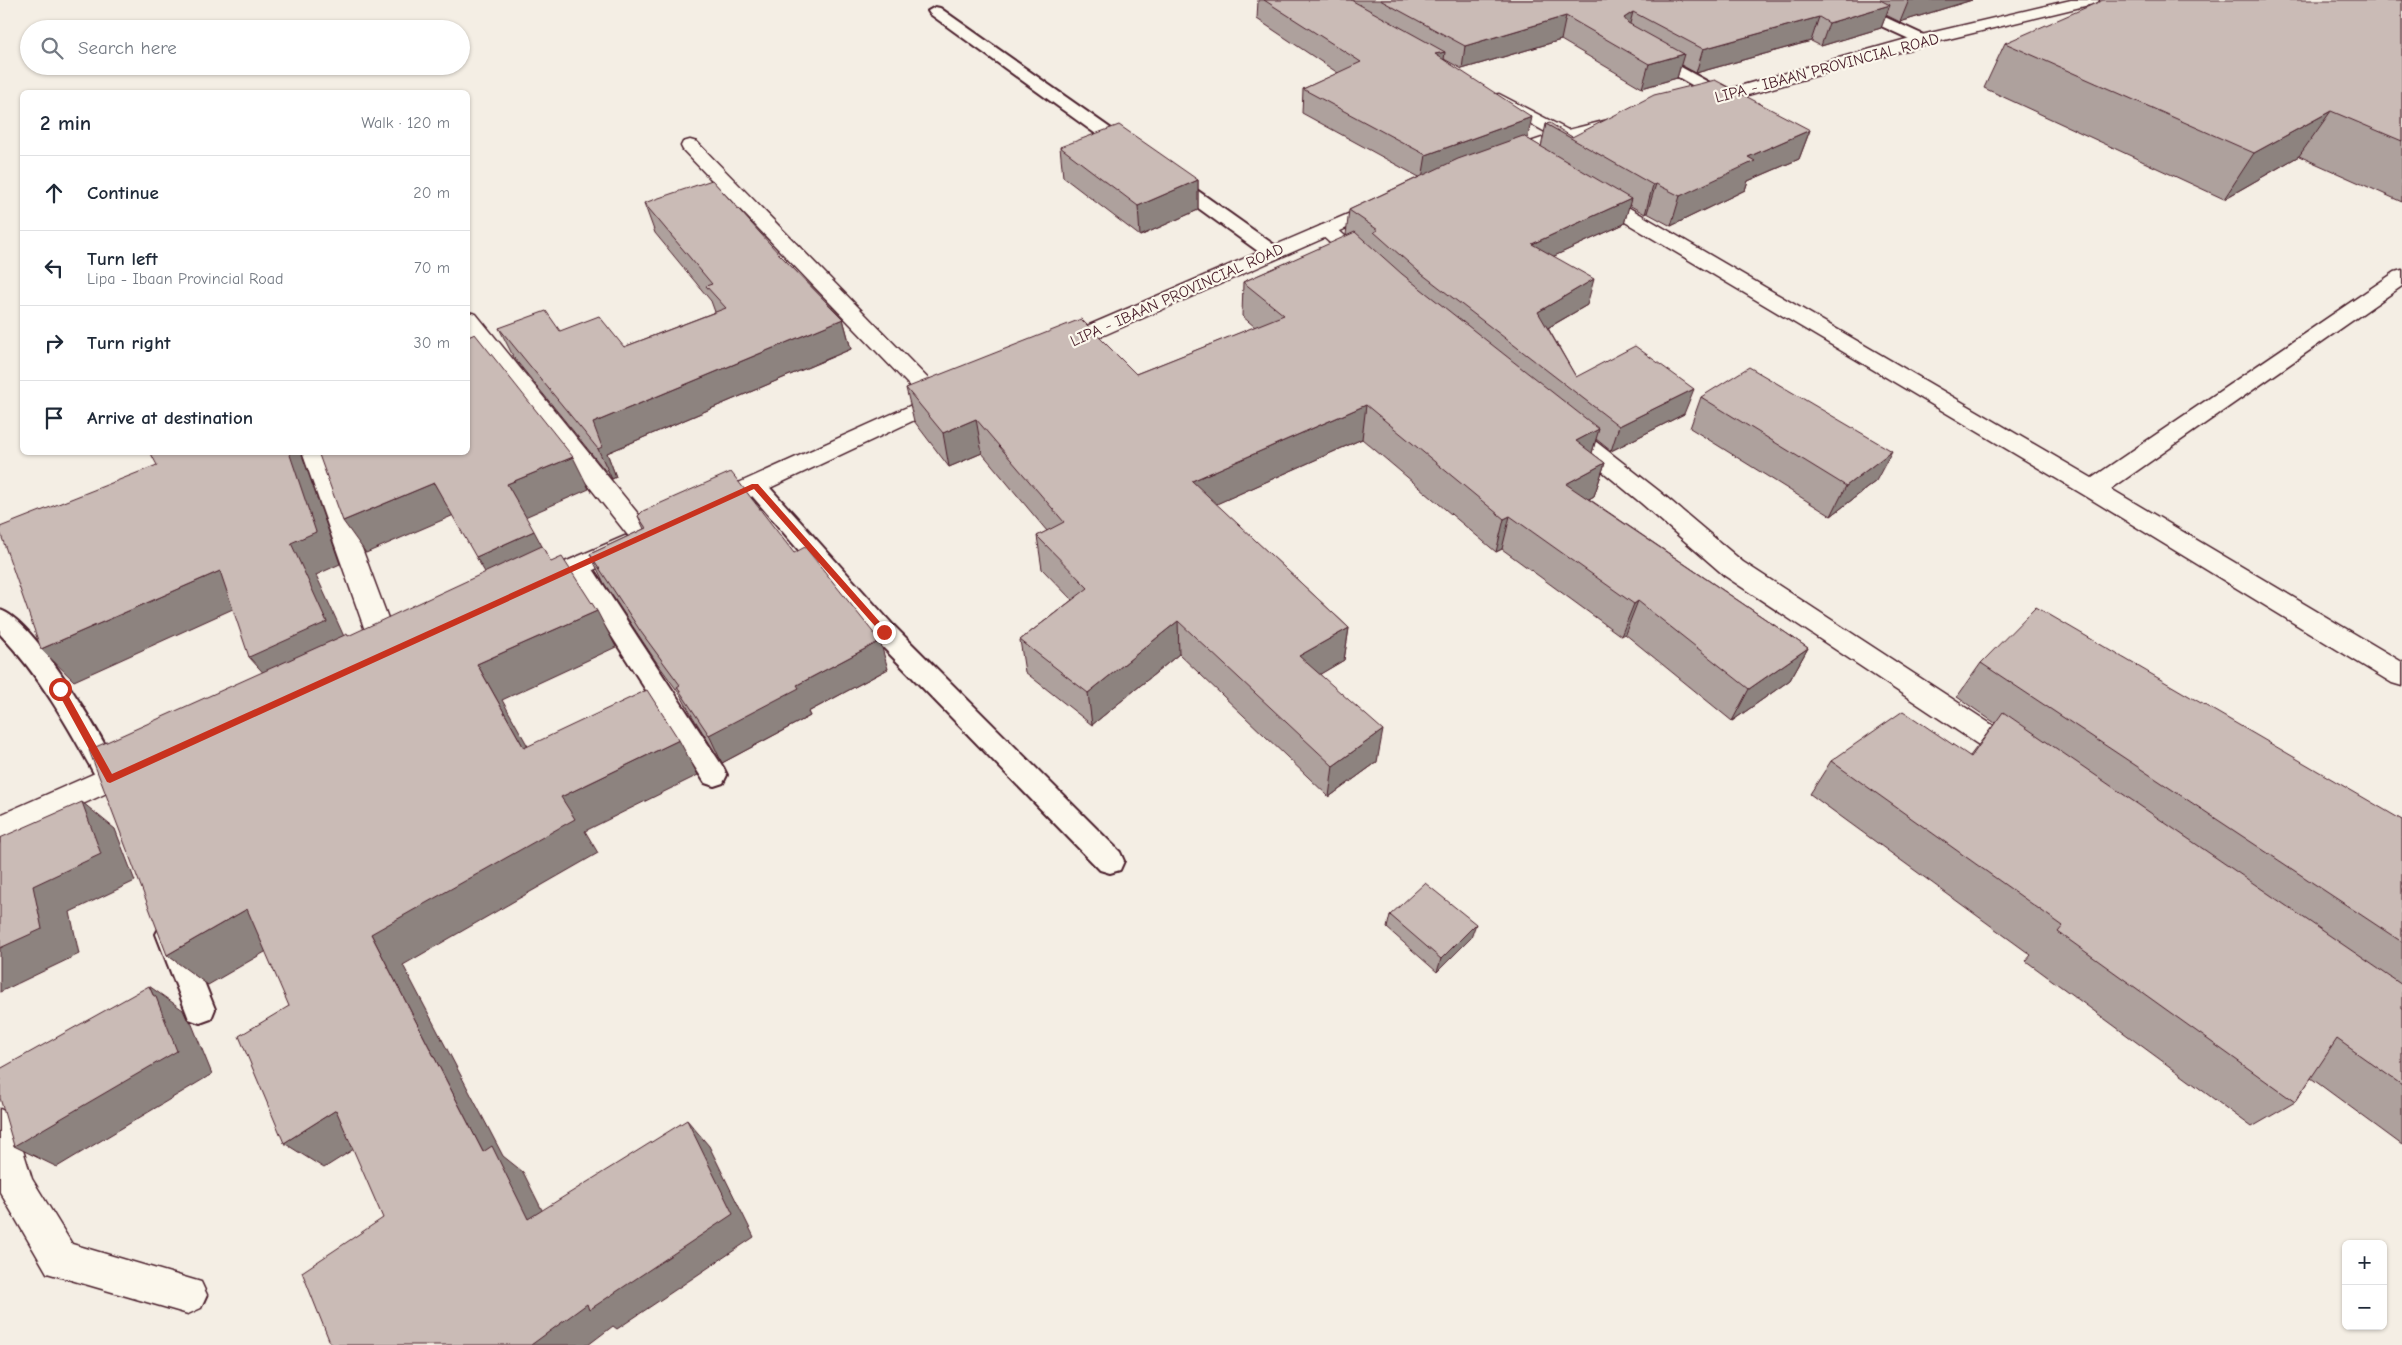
<!DOCTYPE html>
<meta charset="utf-8">
<style>
:root{--surface:#fff;--page:#f2f2f3;--text:#1f2937;--muted:#747a83;--line:#e0e1e3}
body{margin:0;font-family:"Comic Neue",sans-serif;background:var(--page);color:var(--text)}
.controls{position:absolute;right:15px;bottom:15px;display:grid;overflow:hidden;border-radius:8px;box-shadow:0 1px 4px #0004}
.controls button{width:45px;height:45px;display:grid;place-items:center;padding:0;border:0;border-bottom:1px solid var(--line);background:var(--surface);color:var(--text);font:25px sans-serif}
.stop{position:absolute;width:15px;height:15px;margin:-11px;border:4px solid #c8321e;border-radius:50%;background:#fff}
.stop.end{background:#c8321e;border-color:#fff;box-shadow:0 1px 5px #0008}
.list{margin:0;padding:0;list-style:none}
h2{display:flex;justify-content:space-between;align-items:center;height:65px;margin:0;padding:0 20px;font-size:21px}
h2 small{font-size:16px;font-weight:400;color:var(--muted)}
.list li{display:grid;grid-template-columns:32px 1fr auto;gap:15px;align-items:center;box-sizing:border-box;height:75px;padding:0 20px;border-top:1px solid var(--line)}
.list b{display:block;font-size:19px;white-space:nowrap}
.list p{margin:0;font-size:16px;white-space:nowrap;color:var(--muted)}
.list em{font-size:16px;font-style:normal;color:var(--muted)}
.icon{flex:none;width:28px;height:28px;fill:none;stroke:currentColor;stroke-width:2;stroke-linecap:round;stroke-linejoin:round}
.map{position:relative;flex:none;width:2402px;height:1345px;overflow:hidden}
.search{position:absolute;background:var(--surface);box-shadow:0 1px 4px #0004;left:20px;top:20px;width:450px;height:55px;display:flex;align-items:center;gap:12px;box-sizing:border-box;padding:0 18px;border-radius:28px;color:var(--muted);font-size:19px}
.panel{position:absolute;background:var(--surface);box-shadow:0 1px 4px #0004;left:20px;top:90px;width:450px;height:365px;border-radius:8px}
.map>svg:first-child{display:block}
.lines{fill:none;stroke-linecap:round;stroke-linejoin:round}
.lane-casing{stroke:#4a1f2b;stroke-width:4}
.street-casing{stroke:#4a1f2b;stroke-width:3}
.secondary-casing{stroke:#4a1f2b;stroke-width:3}
.lane{fill:#fbf7ec;fill-rule:evenodd}
.street{fill:#fbf7ec;fill-rule:evenodd}
.secondary{fill:#fbf7ec;fill-rule:evenodd}
.wall{fill:#aea19d;stroke:#4a1f2b}
.shaded-wall{fill:#8d837f;stroke:#4a1f2b}
.building{fill:#cabbb6;stroke:#4a1f2b}
.route{fill:#c8321e}
.labels{text-anchor:middle;dominant-baseline:central;stroke-width:4.5;stroke-linejoin:round;paint-order:stroke}
.street-label{font-size:16px;fill:#4a1f2b;stroke:#fbf7ec}
</style>
<div class="map">
<svg width="2402" height="1345" viewBox="0 0 2402 1345">
<rect width="100%" height="100%" fill="#f4eee4"/>
<filter id="ink" filterUnits="userSpaceOnUse"><feTurbulence type="fractalNoise" baseFrequency=".02" numOctaves="2"/><feDisplacementMap in="SourceGraphic" scale="10" xChannelSelector="R" yChannelSelector="G"/><feConvolveMatrix kernelMatrix="1 2 1 2 8 2 1 2 1" color-interpolation-filters="sRGB"/></filter>
<g filter="url(#ink)">
<g class="lines">
<defs>
<g id="lane">
<path d="M1829,0h19l80,37 3,3 -8,5 -5,-2 -87,-40z"/>
<path d="M935,7l5,1 197,139 2,4 -2,4h-12l-195,-141 -2,-3z"/>
<path d="M1650,50l80,44 2,3 -2,3h-12l-73,-42 -3,-3z"/>
<path d="M1171,175l6,1 103,73 2,4 -2,4h-14l-101,-73 -3,-4 3,-4z"/>
<path d="M755,477l8,3 130,145 227,227 4,9 -4,9 -10,3 -10,-3 -225,-231 -128,-149 -3,-5 3,-5z"/>
<path d="M579,558l8,2 136,207 4,8 -4,8 -9,3 -9,-3 -138,-217 4,-6z"/>
<path d="M0,610c36,11 105,132 123,168l-4,8 -9,3 -9,-3c-30,-54 -58,-107 -101,-152z"/>
<path d="M171,921l10,4 34,84 -4,10 -11,4 -11,-4 -33,-85 5,-9z"/>
</g>
<g id="street">
<path d="M1499,94l73,38 3,4 -3,4h-12l-67,-37 -3,-4 3,-4z"/>
<path d="M690,140l7,2 247,253 3,5 -3,5 -8,2 -8,-2 -245,-255 -2,-4 2,-4z"/>
<path d="M1595,190l7,2 490,286 303,-206 7,-2v16l-291,203 291,173v24l-10,-3 -308,-188 -496,-295 -3,-4 3,-4z"/>
<path d="M1327,224l7,2 40,36 3,4 -3,4 -7,2 -7,-2 -40,-36 -3,-4 3,-4z"/>
<path d="M468,312l8,2 176,217 4,6 -4,6 -9,3 -9,-3 -166,-210z"/>
<path d="M1564,420l8,3 87,68 84,71 283,185 4,8 -4,8 -10,4 -10,-4 -281,-187 -84,-73 -85,-70 -4,-5 4,-5z"/>
<path d="M302,452h24l75,201 -4,7 -10,3 -10,-3 -4,-7z"/>
<path d="M0,1109l12,6 20,64 40,65 129,38 6,13 -6,13 -13,6 -141,-41 -47,-81z"/>
</g>
<g id="secondary">
<path d="M2071,0h28l-2,3 -169,41 -219,62h-12l-3,-4 3,-4 220,-62z"/>
<path d="M1620,117l6,1 3,4 -3,4 -54,14 -68,23 -7,-2 -2,-4 2,-4 63,-21z"/>
<path d="M1383,199l7,2 3,4 -3,4 -322,142 -8,2 -8,-2 -3,-5 3,-5z"/>
<path d="M945,390l8,2 3,5 -3,5 -232,109 -9,3 -9,-3 -3,-6 3,-6z"/>
<path d="M625,536l9,3 4,6 -4,6 -88,41 -9,3 -9,-3 -4,-7 4,-7z"/>
<path d="M136,755l10,4 5,8 -5,8 -146,67v-27z"/>
</g>
</defs>
<use href="#lane" class="lane-casing"/>
<use href="#street" class="street-casing"/>
<use href="#secondary" class="secondary-casing"/>
<use href="#lane" class="lane"/>
<use href="#street" class="street"/>
<use href="#secondary" class="secondary"/>
</g>
<g class="wall">
<path d="M1258,0h714l-72,22 -14,-7 -5,13 -60,18 -10,-5 -115,32 -15,-8 -4,13 -35,10 -81,-48 -99,29 -18,-10 84,80 13,8 5,-23 26,13 238,-7 -11,29 -51,22 -3,9 -74,36 -24,-13 -2,1 -16,-9 -5,19 -70,32 33,49 -39,23 28,49 108,37 -73,37 -15,-12 -4,14 13,10 -11,33 -5,3 219,149 -18,32 -58,41 -107,-87 -4,2 -119,-87 -6,3 -134,-113 -146,65 133,124 -5,32 -24,14 57,88 -48,35 -150,-143 -87,71 -67,-53 -5,-32 52,-40 -30,-31 -5,-33 10,-5 -65,-78 -33,14 -35,-46 -8,-33 230,-14 119,-47 -13,-11 1,-34 105,-46 -2,-1 3,-25 70,-33 -117,-64 1,-24 35,-16 -81,-54z"/>
<path d="M2402,0v202l-103,-46 -75,43 -240,-111 21,-45z"/>
<path d="M1060,147l138,33v30l-58,26 -77,-59z"/>
<path d="M644,203l136,52 63,64 8,30 -244,104 9,24 -4,2 -98,-121 -15,-30 125,19 91,-35 -4,-11 -56,-68z"/>
<path d="M1701,397l175,84 -45,35 -141,-88z"/>
<path d="M638,516l156,37 94,116 -80,43 2,4 -88,47 -31,-49 -10,-18 -26,-36 -51,-77 -14,-29 54,-25z"/>
<path d="M1981,663l421,157v325l-91,-67 -16,24 -43,25 -226,-166 5,-6 -221,-161 21,-33 139,-5 25,-33 -38,-26z"/>
<path d="M1390,915l81,23 -34,34 -50,-44z"/>
</g>
<g class="shaded-wall">
<path d="M1909,0h63l-72,22z"/>
<path d="M1890,5l-9,23 -60,18 8,-23z"/>
<path d="M1633,12l-6,23 -3,-17z"/>
<path d="M1566,16l-5,24 -99,29 3,-23z"/>
<path d="M1819,17l-8,24 -115,32 7,-24z"/>
<path d="M1445,52l-3,23 -7,-21z"/>
<path d="M1684,54l-7,24 -35,10 7,-24z"/>
<path d="M2331,111l-32,45 -75,43 30,-46z"/>
<path d="M1532,117l-5,24 -105,38 4,-24z"/>
<path d="M1810,130l-11,29 -51,22 -3,9 -74,36 9,-30 68,-39z"/>
<path d="M1198,180v30l-58,26 -2,-30z"/>
<path d="M1656,184l-9,29 -2,1 8,-29z"/>
<path d="M1631,199l-7,25 -98,45 6,-25z"/>
<path d="M1594,279l-7,26 -55,32 6,-25z"/>
<path d="M843,319l8,30 -244,104 9,24 -4,2 -14,-30 -5,-26z"/>
<path d="M1694,389l-10,25 -73,37 8,-25z"/>
<path d="M1366,405l-4,34 -170,76v-34z"/>
<path d="M976,419l6,34 -33,14 -6,-34z"/>
<path d="M1599,429l-10,34 -13,-22z"/>
<path d="M1892,451l-16,30 -45,35 15,-30z"/>
<path d="M289,452h12l39,112 -24,11 36,79 -75,34 -28,-31z"/>
<path d="M573,457l16,32 -64,28 -18,-33z"/>
<path d="M1605,463l-11,33 -38,22 10,-34z"/>
<path d="M434,483l20,32 -88,38 -23,-32z"/>
<path d="M1510,516l-8,33 -6,3 8,-33z"/>
<path d="M534,531l17,32 -56,26 -19,-32z"/>
<path d="M220,571l26,32 -172,78 -33,-32z"/>
<path d="M1638,601l-13,33 -4,2 13,-32z"/>
<path d="M597,611l19,36 -114,53 46,82 -24,-34 -47,-84z"/>
<path d="M1178,621l1,33 -87,71 -4,-32z"/>
<path d="M1349,628l-5,32 -47,28 2,-32z"/>
<path d="M880,641l8,28 -80,43 2,4 -88,47 -13,-28 88,-50z"/>
<path d="M1808,648l-18,32 -58,41 17,-32z"/>
<path d="M1383,730l-6,32 -48,35 4,-31z"/>
<path d="M679,740l19,35 -113,56 13,22 -195,112 100,191 20,16 35,70 -30,-23 -45,-67 -112,-218 190,-137z"/>
<path d="M82,802l33,27 20,52 -65,31 9,42 -79,38v-44l33,-62z"/>
<path d="M247,909l37,32 -76,44 -41,-30z"/>
<path d="M1476,924l-5,14 -34,34 4,-13z"/>
<path d="M149,986l34,24 4,9 4,3 21,52 -155,93 -43,-21 139,-151z"/>
<path d="M336,1110l37,27 -49,31 -40,-25z"/>
<path d="M687,1120l22,26 45,91 -137,92 -4,-3 -25,19h-57z"/>
</g>
<g class="building">
<path d="M1264,0h87l94,52 -10,2 97,63 -106,38 -123,-66 58,-27z"/>
<path d="M1380,0h500l10,5 -61,18 -10,-6 -116,32 -70,-37 -9,6 4,5 56,31 -35,10 -83,-48 -101,30z"/>
<path d="M2103,0h299v141l-71,-30 -77,42 -249,-110z"/>
<path d="M1715,80l95,50 -62,27 7,4 -75,35 -24,-12 -3,1 -107,-61 4,-1 22,14 82,-42z"/>
<path d="M1119,125l79,55 -60,26 -78,-59z"/>
<path d="M1523,136l108,63 -99,45 62,35 -56,33 38,65 59,-31 59,43 -75,37 -201,-155 -44,-39 4,-2 -29,-20 109,-51z"/>
<path d="M712,180l68,75 63,64 -250,104 9,24 -4,2 -99,-121 47,-17 14,20 39,-15 25,31 102,-39 -20,-22 6,-2 -68,-81z"/>
<path d="M1355,232l47,42 197,155 -23,12 29,22 -39,21 242,164 -59,41 -111,-88 -4,3 -124,-88 -6,3 -138,-114 -174,76 157,147 -50,28 84,74 -50,36 -155,-145 -90,72 -68,-53 68,-52 -51,-52 27,-14 -88,-103 -33,14 -37,-45 175,-69 55,55 148,-59 -41,-33z"/>
<path d="M475,334l98,123 -66,27 27,47 -58,26 -42,-74 -91,38 -25,-69h150v-115z"/>
<path d="M1749,367l143,84 -46,35 -145,-89z"/>
<path d="M150,452h139l27,80 -25,11 36,79 -78,35 -29,-86 -179,78 -41,-117v-5l157,-62z"/>
<path d="M731,472l63,81 11,-6 75,94 -83,44 2,3 -90,47 -32,-48 3,-2 -39,-53 -51,-78 56,-26 -8,-12 5,-5z"/>
<path d="M542,546l9,16 11,-5 35,54 -120,53 47,84 123,-58 32,50 -118,57 14,22 -204,115 112,218 9,-6 36,73 159,-99 46,94 -144,96 -2,-6 -56,41h-200l-29,-73 81,-54 -47,-108 -52,33 -45,-107 50,-30 -42,-97 -80,46 -78,-205 258,-116 1,2z"/>
<path d="M2036,607l366,213v122l-421,-279z"/>
<path d="M1903,711l68,46 32,-45 399,273v100l-65,-46 -42,63 -237,-170 5,-6 -232,-165z"/>
<path d="M82,802l19,52 -68,32 9,43 -42,19v-110z"/>
<path d="M1425,883l51,41 -35,35 -51,-44z"/>
<path d="M149,986l4,9 3,2 21,54 -163,95 -14,-48v-29z"/>
</g>
</g>
<path class="route" d="M752,484h6l129,146v4h-5l-128,-145 -644,294 -3,-1 -51,-93 1,-3h6l49,88z"/>
<g class="labels">
<g class="street-label">
<text transform="translate(1827 68) rotate(-15)">LIPA - IBAAN PROVINCIAL ROAD</text>
<text transform="translate(1177 295) rotate(-24)">LIPA - IBAAN PROVINCIAL ROAD</text>
</g>
</g>
</svg>
<div class="controls">
<button>+</button>
<button>−</button>
</div>
<div class="stop" style="left:60px;top:689px"></div>
<div class="stop end" style="left:884px;top:632px"></div>
<div class="search"><svg class="icon" aria-label="search" viewBox="0 0 24 24"><circle cx="10" cy="10" r="6"/><path d="M15 15l6 6"/></svg>Search here</div>
<section class="panel">
<h2>2 min<small>Walk · 120 m</small></h2>
<ul class="list">
<li><svg class="icon" aria-label="ahead" viewBox="0 0 24 24"><path d="M12 20V5M6 11l6-6 6 6"/></svg><div><b>Continue</b></div><em>20 m</em></li>
<li><svg class="icon" aria-label="left" viewBox="0 0 24 24"><path d="M17 20v-9H6M10 6l-5 5 5 5"/></svg><div><b>Turn left</b><p>Lipa - Ibaan Provincial Road</p></div><em>70 m</em></li>
<li><svg class="icon" aria-label="right" viewBox="0 0 24 24"><path d="M7 20v-9h11M14 6l5 5-5 5"/></svg><div><b>Turn right</b></div><em>30 m</em></li>
<li><svg class="icon" aria-label="arrive" viewBox="0 0 24 24"><path d="M6 21V4h12l-3 4 3 4H6"/></svg><div><b>Arrive at destination</b></div></li>
</ul>
</section>
</div>
